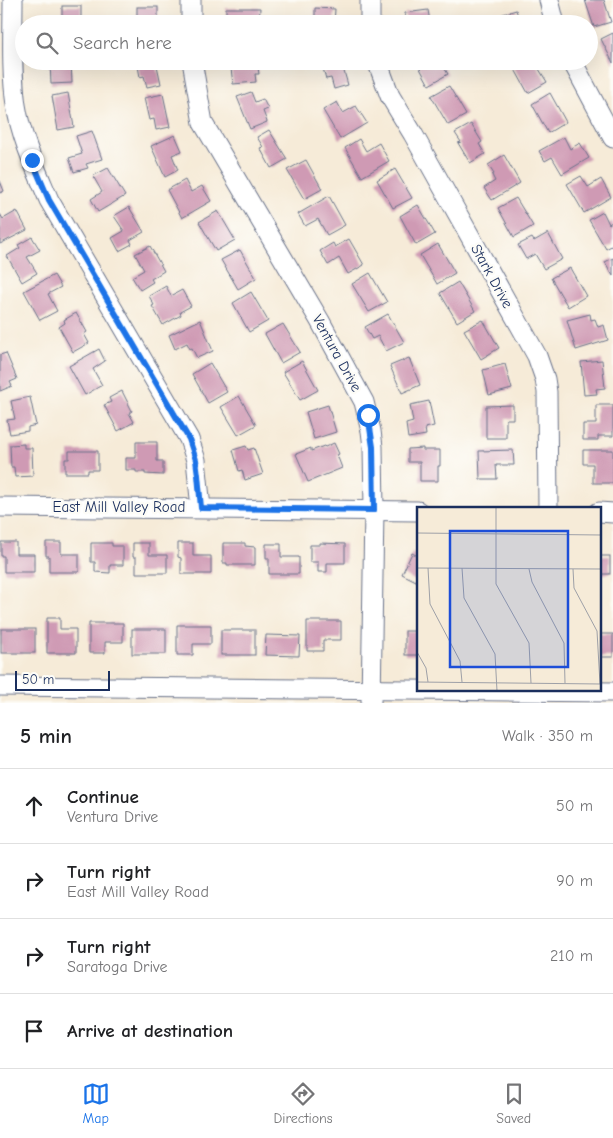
<!DOCTYPE html>
<meta charset="utf-8">
<style>
:root{--surface:#fff;--page:#f2f2f2;--text:#202124;--muted:#757577;--line:#e0e0e0;--accent:#1a73e8}
body{margin:0;font-family:"Comic Neue",sans-serif;background:var(--page);color:var(--text)}
.scale{position:absolute;left:15px;bottom:12px;width:95px;box-sizing:border-box;padding-left:5px;border:2px solid #1b2f5e;border-top:0;font-size:14px;line-height:18px;white-space:nowrap;color:#1b2f5e;-webkit-text-stroke:4px #fdfcf7;paint-order:stroke}
.stop{position:absolute;width:15px;height:15px;margin:-11px;border:4px solid #1a73e8;border-radius:50%;background:#fff}
.stop.end{background:#1a73e8;border-color:#fff;box-shadow:0 1px 5px #0008}
.list{margin:0;padding:0;list-style:none}
h2{display:flex;justify-content:space-between;align-items:center;height:65px;margin:0;padding:0 20px;font-size:21px}
h2 small{font-size:16px;font-weight:400;color:var(--muted)}
.list li{display:grid;grid-template-columns:32px 1fr auto;gap:15px;align-items:center;box-sizing:border-box;height:75px;padding:0 20px;border-top:1px solid var(--line)}
.list b{display:block;font-size:19px;white-space:nowrap}
.list p{margin:0;font-size:16px;white-space:nowrap;color:var(--muted)}
.list em{font-size:16px;font-style:normal;color:var(--muted)}
.icon{flex:none;width:28px;height:28px;fill:none;stroke:currentColor;stroke-width:2;stroke-linecap:round;stroke-linejoin:round}
.map{position:relative;flex:none;width:613px;height:703px;overflow:hidden}
.search{position:absolute;background:var(--surface);box-shadow:0 5px 20px #0002;left:15px;right:15px;top:15px;height:55px;display:flex;align-items:center;gap:12px;box-sizing:border-box;padding:0 18px;border-radius:28px;color:var(--muted);font-size:19px}
.sheet{height:365px;background:var(--surface)}
nav{display:flex;justify-content:space-around;align-items:center;box-sizing:border-box;height:70px;border-top:1px solid var(--line);background:var(--surface);font-size:14px;color:var(--muted)}
nav a{display:grid;justify-items:center;gap:2px}
nav .on{color:var(--accent)}
.map>svg:first-child{display:block}
.building{fill:#cf9ab4}
.lines{fill:none;stroke-linecap:round;stroke-linejoin:round}
.minor-casing{stroke:#687189;stroke-width:21}
.minor{stroke:#fff;stroke-width:19}
.route{stroke:#1a73e8;stroke-width:6}
.labels{text-anchor:middle;dominant-baseline:central;stroke-width:5;stroke-linejoin:round;paint-order:stroke}
.street-label{font-size:15px;fill:#1b2f5e;stroke:#fdfcf7}
.inset-road{fill:none;stroke:#9ea0a7;stroke-width:1}
.view{fill:#1d4ed8;fill-opacity:0.15;stroke:#1d4ed8;stroke-width:2.5}
.inset-edge{fill:none;stroke:#1b2f5e;stroke-width:2.5}
</style>
<div class="map">
<svg width="613" height="703" viewBox="0 0 613 703">
<rect width="100%" height="100%" fill="#fdfcf7"/>
<filter id="ink" filterUnits="userSpaceOnUse"><feTurbulence type="fractalNoise" baseFrequency=".02" numOctaves="2"/><feDisplacementMap in="SourceGraphic" scale="10" xChannelSelector="R" yChannelSelector="G"/><feConvolveMatrix kernelMatrix="1 2 1 2 8 2 1 2 1" color-interpolation-filters="sRGB"/></filter>
<filter id="wash" filterUnits="userSpaceOnUse"><feTurbulence type="fractalNoise" baseFrequency=".0096" numOctaves="4" result="noise"/><feDisplacementMap in="SourceGraphic" scale="20" xChannelSelector="R" yChannelSelector="G"/><feGaussianBlur stdDeviation="1.12" result="paint"/><feColorMatrix in="noise" values="0 0 0 0 0 0 0 0 0 0 0 0 0 0 0 0 0 1.4 0 .05"/><feComposite in="paint" operator="in"/></filter>
<g filter="url(#wash)">
<rect width="100%" height="100%" fill="#f6ebd8"/>
<g id="blocks">
<g class="building">
<path d="M585,0h19l7,22 -17,5z"/>
<rect x="62" y="6" width="19" height="18"/>
<rect x="137" y="7" width="21" height="17"/>
<path d="M226,8h34l-1,16h-33z"/>
<path d="M315,8l20,1 -1,15h-19z"/>
<path d="M428,10l2,12 7,-1v3h-31l-1,-11z"/>
<path d="M516,10l5,14h-21l-3,-8z"/>
<path d="M613,33v30l-12,-24z"/>
<path d="M50,61h21l1,22 -21,1z"/>
<path d="M137,61h19l5,23 -14,3 -3,-11 -4,1z"/>
<path d="M230,61h27l2,13h-4l1,8 -23,2z"/>
<path d="M321,61h20l7,24 -14,4 -3,-11 -5,1z"/>
<path d="M416,61h24l8,13 -19,11z"/>
<path d="M517,61h17l13,21 -19,11 -16,-29z"/>
<path d="M449,86l17,29 -18,10 -17,-29z"/>
<path d="M251,92l4,10 8,-3 5,10 -5,2 4,11 -17,7 -13,-32z"/>
<path d="M68,93l6,34 -16,3 -6,-34z"/>
<path d="M550,93l16,29 -18,11 -16,-29z"/>
<path d="M163,94l7,33 -14,3 -2,-11 -5,1 -5,-22z"/>
<path d="M337,102l6,11 13,-7 11,17 -27,16 -17,-29z"/>
<path d="M471,124l11,18 -3,2 6,10 -15,9 -12,-20 3,-1 -6,-9z"/>
<path d="M269,130l18,29 -16,9 -11,-20 3,-1 -6,-10z"/>
<path d="M92,131l10,28 -16,5 2,4 -14,4 -5,-14 13,-4 -6,-18z"/>
<path d="M175,135l7,16 -10,4 6,15 -13,7 -14,-31z"/>
<path d="M564,137l6,12 10,-6 9,15 -27,16 -10,-17 -7,4 -6,-10z"/>
<path d="M359,139l7,12 13,-8 10,18 -27,16 -17,-29z"/>
<path d="M504,155l16,28 -28,17 -8,-12 11,-7 -3,-6 2,-1 -6,-9z"/>
<path d="M306,160l16,29 -18,10 -17,-29z"/>
<path d="M108,168l17,28 -27,16 -7,-13 11,-7 -9,-16z"/>
<path d="M395,169l17,29 -19,10 -16,-28z"/>
<path d="M581,176l7,11 13,-8 10,18 -27,16 -17,-29z"/>
<path d="M185,180l6,12 11,-6 9,15 -29,17 -15,-28z"/>
<path d="M0,181l4,10 -4,2z"/>
<path d="M329,196l16,29 -18,10 -9,-16 -13,7 -7,-12z"/>
<path d="M516,198l17,28 -19,11 -16,-29z"/>
<path d="M418,205l17,29 -19,11 -16,-29z"/>
<path d="M129,207l15,25 -14,8 2,4 -13,7 -7,-13 12,-7 -10,-15z"/>
<path d="M17,211l10,19 -27,14v-30l3,5z"/>
<path d="M218,211l17,29 -19,11 -17,-29z"/>
<path d="M603,212l6,12 4,-3v24l-7,4 -17,-29z"/>
<path d="M548,233l14,26 -18,10 -9,-15 -9,5 -8,-14 14,-7 2,3z"/>
<path d="M32,237l8,13 -13,7 10,16 -15,9 -15,-26 13,-8 -2,-3z"/>
<path d="M349,239l15,26 -16,9 -9,-16 -11,7 -8,-14 13,-8 2,4z"/>
<path d="M438,244l17,29 -18,11 -17,-29z"/>
<path d="M150,246l14,25 -13,8 2,3 -13,8 -8,-13 12,-7 -9,-16z"/>
<path d="M240,250l16,28 -18,11 -17,-29z"/>
<path d="M613,258v18l-8,-14z"/>
<path d="M570,268l16,28 -18,11 -17,-29z"/>
<path d="M370,273l17,29 -18,10 -17,-28z"/>
<path d="M54,275l7,12 -13,7 9,17 -17,9 -16,-29z"/>
<path d="M458,282l17,29 -18,11 -17,-29z"/>
<path d="M166,286l5,10 11,-6 9,16 -11,6 1,3 -18,10 -11,-19 2,-1 -5,-9z"/>
<path d="M251,292l17,29 -19,11 -16,-29z"/>
<path d="M76,313l11,19 -3,2 5,9 -16,9 -14,-25 6,-4 -1,-3z"/>
<path d="M388,314l16,28 -18,9 -8,-15 -6,3 -7,-12z"/>
<path d="M590,314l1,6 4,-1 3,8 6,-2 4,15 -32,10 -9,-30z"/>
<path d="M200,320l13,31 -16,7 -5,-10 -2,1 -3,-6 -12,6 -6,-14z"/>
<path d="M483,320l16,28 -18,11 -17,-29z"/>
<path d="M283,324l17,28 -19,11 -16,-29z"/>
<path d="M99,349l6,12 -12,8 9,16 -17,10 -16,-29z"/>
<path d="M6,353l11,26 -7,3 2,4 -12,5v-36z"/>
<path d="M409,358l11,27 -18,8 -12,-27z"/>
<path d="M602,360l3,28 -9,1 1,5 -13,1 -3,-33z"/>
<path d="M302,361l16,29 -18,10 -17,-28z"/>
<path d="M210,363l17,29 -19,11 -16,-29z"/>
<path d="M505,364l7,25 -23,6 -6,-25z"/>
<path d="M122,391l10,20 -3,2 5,9 -16,9 -14,-26 7,-3 -2,-4z"/>
<path d="M239,396l17,29 -18,10 -17,-28z"/>
<path d="M30,397l6,28 -8,2v4l-18,3 -3,-14 8,-1 -4,-18z"/>
<path d="M429,401l5,25 -9,2 1,7 -18,3 -2,-14 7,-2 -3,-17z"/>
<path d="M328,405l8,27 -22,7 -8,-27z"/>
<path d="M513,405v14h-7v19h-20v-32z"/>
<path d="M596,405h17v31h-15v4h-15v-16h13z"/>
<path d="M136,442h21v19h6v14l-18,-1v-2h-9v-2h-10v-12h10z"/>
<path d="M334,443l5,11 -2,1 5,13 -34,14 -12,-28 15,-6v3l13,-5 1,1z"/>
<path d="M24,444v4h8l1,28 -18,1 -1,-10h-3l-1,-22z"/>
<path d="M246,446l2,4 6,-2 9,26 -18,6 -3,-10 -3,1 -6,-21z"/>
<path d="M423,448v2h17v16h-2v15h-18v-19h-12v-13z"/>
<path d="M513,450l1,15h-18l1,14h-17l-1,-28z"/>
<path d="M583,450h30v33h-20v-19h-10z"/>
<path d="M69,451h29v19h-10v3h-23v-14h4z"/>
<path d="M1,542h15v12h18v18h-30v-16h-3z"/>
<path d="M46,542h15v12h18v18h-30v-16h-3z"/>
<path d="M91,543h21v3h11v19h-13v8l-15,-1v-10h-4z"/>
<path d="M133,543h16v12h18v18h-31v-16h-3z"/>
<path d="M178,543h15v13h18v18h-30v-16l-3,-1z"/>
<path d="M223,543h22v3l10,1v18h-28v-2h-4z"/>
<path d="M320,543l25,1v19h-18v9h-9v-10h-8v-17h10z"/>
<path d="M266,544h15v13h18v17h-30v-16h-3z"/>
<path d="M412,553l6,3v26l-16,-8z"/>
<rect x="599" y="556" width="11" height="18"/>
<path d="M47,618h13v11h16v24h-29z"/>
<path d="M307,621h34v19h-18v11h-16z"/>
<path d="M89,623h34v19h-18v11h-16z"/>
<path d="M177,625h34v19h-18v11h-16z"/>
<rect x="1" y="629" width="34" height="24"/>
<rect x="132" y="629" width="34" height="25"/>
<rect x="221" y="630" width="34" height="25"/>
<rect x="405" y="631" width="13" height="24"/>
<rect x="599" y="634" width="14" height="23"/>
<path d="M266,635l34,1 -1,20 -34,-1z"/>
</g>
</g>
</g>
<g filter="url(#ink)">
<use href="#blocks" fill-opacity="0" stroke="#687189" stroke-width="1"/>
<g class="lines">
<defs>
<g id="minor">
<path d="M13,0c0,35 -2,70 3,105 5,33 20,64 33,95l140,239 7,21 5,48"/>
<path d="M370,0v24"/>
<path d="M549,0l6,24"/>
<path d="M191,24v-24"/>
<path d="M192,61l11,62 117,198 44,81 7,29 2,16 1,63 -3,193"/>
<path d="M377,61l13,35 23,38 124,222 8,23 2,13 1,116"/>
<path d="M572,61l41,77"/>
<path d="M0,507l418,4"/>
<path d="M599,512l14,1"/>
<path d="M0,686l613,6"/>
</g>
</defs>
<use href="#minor" class="minor-casing"/>
<use href="#minor" class="minor"/>
</g>
</g>
<g class="lines" filter="url(#ink)">
<path class="route" d="M32,160l17,40 140,239 7,21 2,15 3,33 173,2 -1,-63 -5,-32"/>
</g>
<g class="labels">
<g class="street-label">
<text transform="translate(492 276) rotate(61)">Stark Drive</text>
<text transform="translate(337 353) rotate(61)">Ventura Drive</text>
<text x="119" y="507">East Mill Valley Road</text>
</g>
</g>
<g transform="translate(417 507)">
<rect width="184" height="184" fill="#f6ebd8"/>
<path class="inset-road" d="M79,0v77l33,59 2,40M0,26l184,2M0,61l184,1M11,61l2,36 30,57 2,21M45,61l2,30 31,56 2,37M112,62l3,13 32,61 1,40M156,62l1,19 23,43 3,53M0,145l9,16 2,14M0,175l184,2"/>
<path class="view" d="M33,24h118v136h-118z"/>
<rect width="184" height="184" class="inset-edge"/>
</g>
</svg>
<div class="scale">50 m</div>
<div class="stop" style="left:368px;top:415px"></div>
<div class="stop end" style="left:32px;top:160px"></div>
<div class="search"><svg class="icon" aria-label="search" viewBox="0 0 24 24"><circle cx="10" cy="10" r="6"/><path d="M15 15l6 6"/></svg>Search here</div>
</div>
<section class="sheet">
<h2>5 min<small>Walk · 350 m</small></h2>
<ul class="list">
<li><svg class="icon" aria-label="ahead" viewBox="0 0 24 24"><path d="M12 20V5M6 11l6-6 6 6"/></svg><div><b>Continue</b><p>Ventura Drive</p></div><em>50 m</em></li>
<li><svg class="icon" aria-label="right" viewBox="0 0 24 24"><path d="M7 20v-9h11M14 6l5 5-5 5"/></svg><div><b>Turn right</b><p>East Mill Valley Road</p></div><em>90 m</em></li>
<li><svg class="icon" aria-label="right" viewBox="0 0 24 24"><path d="M7 20v-9h11M14 6l5 5-5 5"/></svg><div><b>Turn right</b><p>Saratoga Drive</p></div><em>210 m</em></li>
<li><svg class="icon" aria-label="arrive" viewBox="0 0 24 24"><path d="M6 21V4h12l-3 4 3 4H6"/></svg><div><b>Arrive at destination</b></div></li>
</ul>
</section>
<nav>
<a class="on"><svg class="icon" aria-label="map" viewBox="0 0 24 24"><path d="M3 6l6-2 6 2 6-2v14l-6 2-6-2-6 2zM9 4v14M15 6v14"/></svg>Map</a>
<a><svg class="icon" aria-label="directions" viewBox="0 0 24 24"><path d="M12 3l9 9-9 9-9-9zM9 14v-3h6M13 9l2 2-2 2"/></svg>Directions</a>
<a><svg class="icon" aria-label="saved" viewBox="0 0 24 24"><path d="M7 4h10v16l-5-4-5 4z"/></svg>Saved</a>
</nav>
